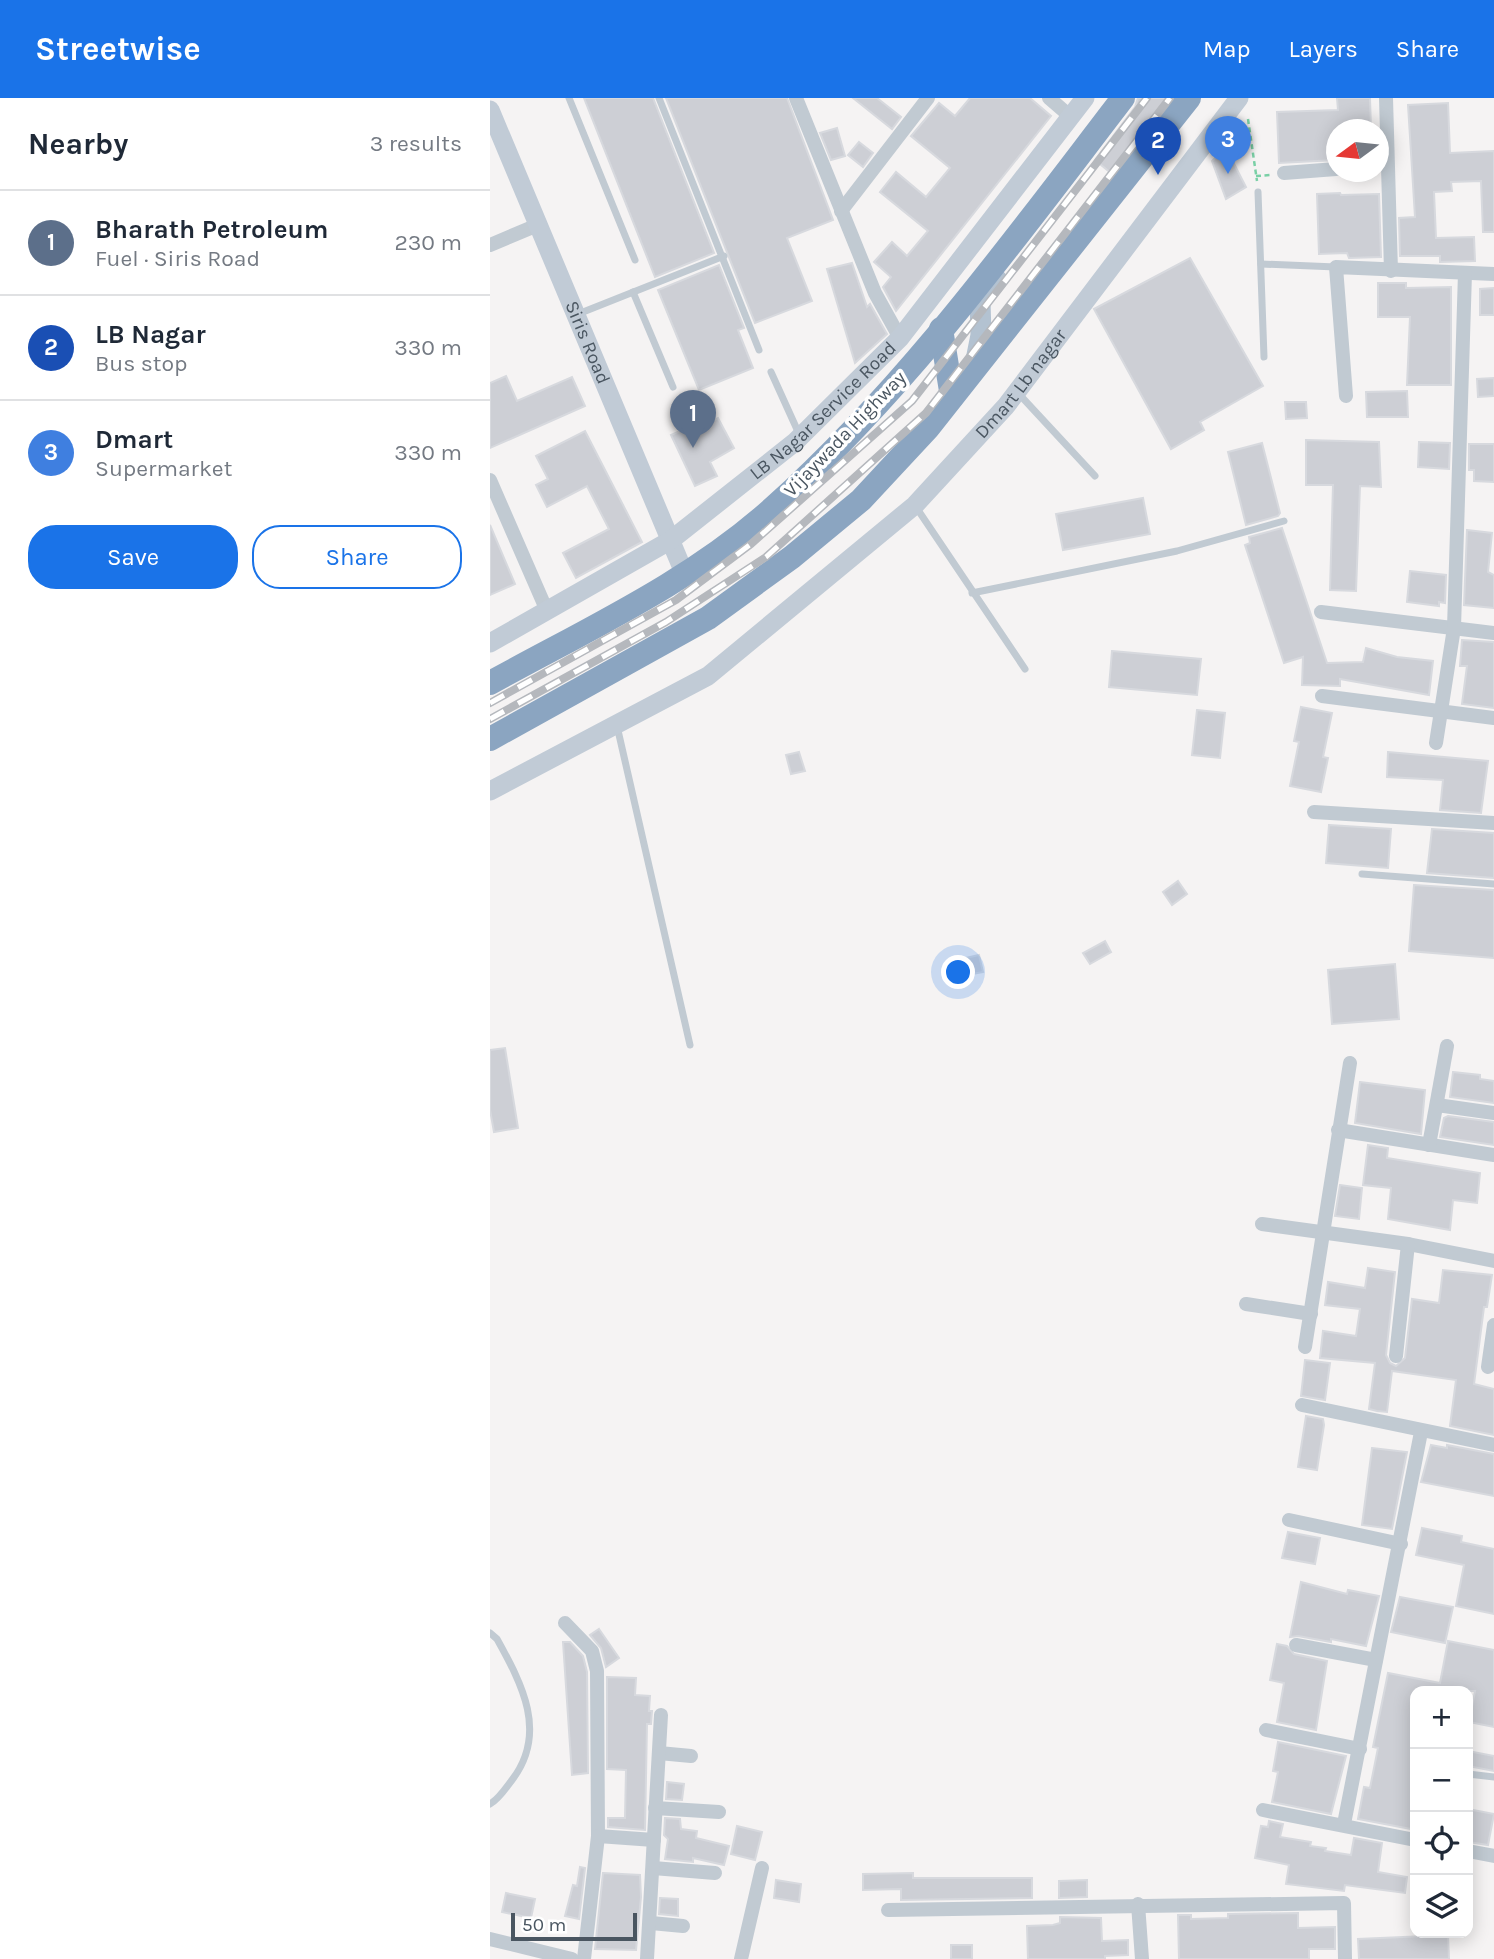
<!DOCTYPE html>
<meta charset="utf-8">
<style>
:root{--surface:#fff;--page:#f2f2f3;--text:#1f2937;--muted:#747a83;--line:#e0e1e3;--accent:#1a73e8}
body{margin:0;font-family:Karla,sans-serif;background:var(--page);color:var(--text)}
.controls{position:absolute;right:21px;bottom:21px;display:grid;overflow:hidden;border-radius:14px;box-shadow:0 4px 18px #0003}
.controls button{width:63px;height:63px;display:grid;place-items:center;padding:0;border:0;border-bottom:2px solid var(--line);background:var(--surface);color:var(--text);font:35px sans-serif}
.compass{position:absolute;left:836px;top:21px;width:63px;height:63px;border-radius:50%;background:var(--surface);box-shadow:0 4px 18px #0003;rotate:255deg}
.scale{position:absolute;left:21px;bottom:18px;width:126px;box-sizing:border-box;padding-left:7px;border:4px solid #4a5661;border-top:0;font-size:19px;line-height:24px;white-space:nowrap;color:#4a5661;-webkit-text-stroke:5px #fff;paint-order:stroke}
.you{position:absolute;left:469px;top:875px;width:24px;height:24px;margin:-18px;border:5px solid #fff;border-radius:50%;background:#1a73e8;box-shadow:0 0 0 10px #1a73e833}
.badge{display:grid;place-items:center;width:46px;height:46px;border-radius:50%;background:var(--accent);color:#fff;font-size:23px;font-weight:700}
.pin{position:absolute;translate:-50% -58px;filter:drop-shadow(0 2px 4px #0008)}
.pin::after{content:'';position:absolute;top:37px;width:24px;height:21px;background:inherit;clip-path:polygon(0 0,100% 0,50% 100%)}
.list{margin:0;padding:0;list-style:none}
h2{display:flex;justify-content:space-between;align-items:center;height:91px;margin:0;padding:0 28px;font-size:30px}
h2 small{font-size:23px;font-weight:400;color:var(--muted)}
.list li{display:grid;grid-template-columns:46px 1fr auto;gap:21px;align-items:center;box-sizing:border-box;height:105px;padding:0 28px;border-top:2px solid var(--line)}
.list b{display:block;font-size:26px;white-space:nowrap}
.list p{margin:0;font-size:23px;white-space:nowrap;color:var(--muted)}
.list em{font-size:23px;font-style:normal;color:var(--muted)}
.actions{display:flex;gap:14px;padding:21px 28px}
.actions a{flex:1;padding:16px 0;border:2px solid var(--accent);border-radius:28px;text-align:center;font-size:24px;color:var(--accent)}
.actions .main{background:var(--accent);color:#fff}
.icon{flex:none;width:38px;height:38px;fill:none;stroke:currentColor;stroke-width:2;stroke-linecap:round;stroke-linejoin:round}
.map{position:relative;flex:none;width:1004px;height:1861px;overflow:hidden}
header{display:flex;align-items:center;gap:42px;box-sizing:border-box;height:98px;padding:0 35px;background:var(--accent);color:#fff}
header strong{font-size:33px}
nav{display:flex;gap:38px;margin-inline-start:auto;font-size:24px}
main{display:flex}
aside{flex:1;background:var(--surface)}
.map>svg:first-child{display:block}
.building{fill:#cdcfd5;stroke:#d7d9de;stroke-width:2}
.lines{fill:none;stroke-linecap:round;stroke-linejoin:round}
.path{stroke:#7ad0a6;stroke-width:2.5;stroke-dasharray:5 3.5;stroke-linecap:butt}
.lane{stroke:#c1cad2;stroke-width:7}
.street{stroke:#c1cad2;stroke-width:14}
.secondary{stroke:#c1cbd6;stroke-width:19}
.primary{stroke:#b3c2d1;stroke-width:21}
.highway{stroke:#8ba5c1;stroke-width:24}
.rail-casing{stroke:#b5b8bd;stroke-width:8}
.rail{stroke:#fff;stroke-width:5;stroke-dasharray:16;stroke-linecap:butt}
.labels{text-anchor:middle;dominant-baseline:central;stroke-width:7;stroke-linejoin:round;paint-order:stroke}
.street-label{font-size:19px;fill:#4a5661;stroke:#fff}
</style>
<header>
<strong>Streetwise</strong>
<nav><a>Map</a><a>Layers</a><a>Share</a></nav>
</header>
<main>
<aside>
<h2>Nearby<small>3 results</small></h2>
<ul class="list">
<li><span class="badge" style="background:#5c6f8a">1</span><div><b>Bharath Petroleum</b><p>Fuel · Siris Road</p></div><em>230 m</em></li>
<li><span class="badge" style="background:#1a4fb4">2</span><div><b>LB Nagar</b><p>Bus stop</p></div><em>330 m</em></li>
<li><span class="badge" style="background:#3f7fe0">3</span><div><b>Dmart</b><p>Supermarket</p></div><em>330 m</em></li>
</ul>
<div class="actions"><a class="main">Save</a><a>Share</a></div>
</aside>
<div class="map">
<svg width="1004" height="1861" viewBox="0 0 1004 1861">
<rect width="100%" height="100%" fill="#f5f3f3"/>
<g class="building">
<path d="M94,0h69l61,155 -59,24z"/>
<path d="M176,0h121l46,122 -46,18 25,63 -57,22z"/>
<path d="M363,0h24l24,19 -9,12z"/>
<path d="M480,0h60l21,18 -155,195 -13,-24 8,-10 -17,-15 18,-20 15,14 21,-25 -48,-39 16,-20 30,25 24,-29 -39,-32 28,-33 16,13z"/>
<path d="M648,0h32l-59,75 -16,-13 40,-53z"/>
<path d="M847,0h33l1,32h-35v30l-57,3 -2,-51 61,-2z"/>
<path d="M958,5l2,50 44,-2v81h-11l-2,-51 -30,1 1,9 -18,1 2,46 38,-1 1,24 -35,1v-6h-40l-1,-38 16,-1 -7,-112z"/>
<path d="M347,30l8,28 -14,4 -11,-27z"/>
<path d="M369,44l14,11 -10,14 -15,-12z"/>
<path d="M736,50l20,39 -20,12 -14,-38z"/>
<path d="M850,95l1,2 38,-1 2,63 -32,1 -2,-5 -28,1 -2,-60z"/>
<path d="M700,160l73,128 -63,36 4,8 -33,19 -77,-140z"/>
<path d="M362,165l15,44 3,-3 17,30 -32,29 -28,-94z"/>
<path d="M229,167l25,63 -6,2 15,38 -54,22 -41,-100z"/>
<path d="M888,185h28v5l45,-1v98h-44l3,-68h-32z"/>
<path d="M1004,190v27h-14v-26z"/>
<path d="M16,278l11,25 55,-24 13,29 -95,42v-65z"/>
<path d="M1004,280v18l-16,1 -1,-18z"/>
<path d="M917,293l1,26h-41l-1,-25z"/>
<path d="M795,304h21l1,16 -21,1z"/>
<path d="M228,320l16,30 -24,14 7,14 -22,10 -24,-51 22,-10 2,5z"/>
<path d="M95,333l57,111 -66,36 -13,-25 46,-24 -22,-43 -40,21 -11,-22 12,-6 -12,-23z"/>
<path d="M816,342l73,2 2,45 -21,-1 -4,105 -26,-1 3,-105h-27z"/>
<path d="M929,344l31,1 -1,26 -31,-2z"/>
<path d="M772,345l18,70 -2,3 -32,9 -18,-73z"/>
<path d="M979,346h25v38l-20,-1v-11h-5z"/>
<path d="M653,400l7,36 -87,16 -7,-36z"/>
<path d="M0,427l25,59 -25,11z"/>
<path d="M792,430l45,135 36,-1 3,-14 31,9 36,4 -4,34 -89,-16v7l-38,-1 1,-28 -19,6 -39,-118 5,-2 -1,-6z"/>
<path d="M977,432l25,3 -4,39 6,3v33l-30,-3z"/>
<path d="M920,473l36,4 -1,28 -6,-1v4l-32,-4z"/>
<path d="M972,542l32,2v66l-32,-4 5,-38h-7z"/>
<path d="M622,553l89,8 -4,36 -88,-8z"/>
<path d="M811,609l31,6 -9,44 5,1 -7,34 -31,-6 9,-44 -5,-1z"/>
<path d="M707,612l28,3 -5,45 -28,-3z"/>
<path d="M309,654l6,19 -14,3 -5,-19z"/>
<path d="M898,654l100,9 -7,52 -41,-3 3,-30 -56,-3z"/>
<path d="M839,727l62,4 -3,39 -62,-5z"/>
<path d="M942,731l62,4v45l-67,-5z"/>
<path d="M688,783l9,13 -15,11 -9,-13z"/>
<path d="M924,787l80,5v68l-85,-7z"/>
<path d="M615,843l6,11 -21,12 -7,-11z"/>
<path d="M489,857l4,17 -32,6 -3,-16z"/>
<path d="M905,866l4,55 -67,5 -4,-54z"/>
<path d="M15,950l13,80 -24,4 -4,-22v-60z"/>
<path d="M963,974l27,3v4l14,2v22l-44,-6z"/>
<path d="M870,984l65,8 -4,44 -66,-11z"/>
<path d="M958,1018l46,6v23l-54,-8 4,-19z"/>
<path d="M878,1047l20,3 -1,10 93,15 -3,30 -24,-3 -3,30 -62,-11 3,-31 -28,-3z"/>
<path d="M850,1087l22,3 -3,31 -24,-3z"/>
<path d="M878,1170l27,4 -9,83 4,8 6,3 9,-8 7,-59 27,4 4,-33 49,5 -5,32h-3l-10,77 20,5v46l-44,-9 6,-46 -64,-9 -5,41 -10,-1 -8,-2 6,-46 -55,-5 3,-27 33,5 4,-27 -35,-4 3,-23 37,6z"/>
<path d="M815,1262l25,3 -5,37 -24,-4z"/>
<path d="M816,1318l17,3 1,6 -7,45 -19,-3z"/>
<path d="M941,1347l16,3v-3l47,9v42l-73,-14z"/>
<path d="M882,1350l35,4 -15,77 -30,-4z"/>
<path d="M932,1430l40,8 -1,6 33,7v65l-38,-8 8,-41 -48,-10z"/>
<path d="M798,1434l32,6 -5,26 -33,-6z"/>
<path d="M811,1484l46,12 1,-4 31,6 -13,50 -35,-7v3l-33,-6 -8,1z"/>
<path d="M910,1499l53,10 -8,36 -54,-11z"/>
<path d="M109,1531l20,29 -13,9 -5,-19 -11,-13z"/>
<path d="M958,1543l46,9v77l-25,-5 6,-31h-60v117l-4,21 -53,-10 6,-32 6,1 8,-40 -5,-1 15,-74 52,10z"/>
<path d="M73,1544h7l13,14 4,16 1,101 -16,2z"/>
<path d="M787,1546l10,2 7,8 33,7 -11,69 -39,-8 7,-39 -14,-3z"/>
<path d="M117,1579l29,1 -1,17 15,1 -1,15h3l-1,13h-4l-2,106 -37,-3v-9h17l1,-48 -19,-1z"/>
<path d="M788,1644l68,14 -15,58 -59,-12 6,-30 -5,-1z"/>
<path d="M978,1653l26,5v15l-26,-5z"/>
<path d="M177,1684l17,2 -2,16 -16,-1z"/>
<path d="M978,1711l26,5 -6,31 -20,-3z"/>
<path d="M175,1720l15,1 1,10 16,2 -1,7 33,8 -5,19 -31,-7v4l-28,-3 3,-20 -4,-4z"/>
<path d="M779,1723l14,3 -3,13 31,5 -1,4 16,2 -1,3 26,4 3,-17 28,5 -4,29 29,5 -2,16 -60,-8 -1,6 -58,-7 3,-19 -34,-7 6,-32 7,1z"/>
<path d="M247,1728l25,6 -7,28 -24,-6z"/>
<path d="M90,1769l5,1 -6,51 -14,-3 8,-31 4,1z"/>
<path d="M113,1775l37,2 1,22 -5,53 -41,-1z"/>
<path d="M423,1775v5h119v20l-131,2v-11l-38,1v-16z"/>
<path d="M286,1782l25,4 -2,18 -25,-4z"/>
<path d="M597,1782v17l-28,1v-17z"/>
<path d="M16,1795l29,6 -4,19 -29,-6z"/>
<path d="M170,1800l18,1v17l-19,-2z"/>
<path d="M808,1815v15l37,-1v22h-26v10h-130l-1,-44h13v4l37,-1v-4z"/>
<path d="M570,1819l41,1 1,23 26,-1v15l-23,1v3h-77l-1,-33 26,-1 7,-2z"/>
<path d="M958,1837l1,24h-90l-1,-20z"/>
<rect x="461" y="1847" width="21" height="14"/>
</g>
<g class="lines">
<g class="path">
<path d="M758,21l9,62"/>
<path d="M766,78l14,-1"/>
</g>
<g class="lane">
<path d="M79,0l66,162"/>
<path d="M169,0l100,252"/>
<path d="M768,94l6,165"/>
<path d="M771,166l75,3"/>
<path d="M143,194l40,95"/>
<path d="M88,216l146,-58"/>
<path d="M281,274l29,64"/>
<path d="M527,294l78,84"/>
<path d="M426,409l109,162"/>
<path d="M482,495l205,-42 107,-30"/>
<path d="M127,628l73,319"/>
<path d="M872,776l132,10"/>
<path d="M0,1535l7,6c25,45 51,94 15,141 -7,9 -13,19 -22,24"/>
<path d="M978,1676l26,3"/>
</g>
<g class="street">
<path d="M306,0l79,195 25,45"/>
<path d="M559,0l22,19"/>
<path d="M896,0l5,173"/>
<path d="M794,75l52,-4"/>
<path d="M351,113l87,-113"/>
<path d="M0,147l50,-21"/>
<path d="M856,298l-10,-129 158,7"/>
<path d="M0,382l57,131"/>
<path d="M831,514l173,21"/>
<path d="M832,598l172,22"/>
<path d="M946,645l18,-115 11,-355"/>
<path d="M824,714l180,11"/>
<path d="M947,1007l57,8"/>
<path d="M848,1032l156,25"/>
<path d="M939,1047l18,-99"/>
<path d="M772,1126l146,20 86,17"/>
<path d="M756,1206l65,10"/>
<path d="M815,1249l45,-284"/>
<path d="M906,1258l12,-112"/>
<path d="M998,1269l6,-42"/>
<path d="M812,1307l192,40"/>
<path d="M799,1422l112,24"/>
<path d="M75,1525l27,28 5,20 1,165 -14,123"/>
<path d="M806,1547l80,15"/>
<path d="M776,1632l94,19"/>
<path d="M169,1655l32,3"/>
<path d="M165,1710l64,4"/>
<path d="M773,1712l152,30"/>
<path d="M854,1726l77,-392"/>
<path d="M108,1738l56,4"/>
<path d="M978,1753l26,5"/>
<path d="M163,1770l62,5"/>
<path d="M648,1806l4,55"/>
<path d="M398,1812l456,-7 1,56"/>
<path d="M161,1825l32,3"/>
<path d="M0,1841l82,20"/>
<path d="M157,1861l14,-244"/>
<path d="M251,1861l21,-91"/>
</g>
<g class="secondary">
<path id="s1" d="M0,12l195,465"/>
<path id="s2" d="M0,545l181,-103 124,-98 105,-104 185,-240"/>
<path id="s3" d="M0,693l218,-115 207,-171 91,-99 233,-308"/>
</g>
<path class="primary" d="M484,272l7,-35 -1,-34 17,-21"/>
<g class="highway">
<path d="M451,231l11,68"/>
<path d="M0,585c96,-53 201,-101 283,-175 134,-120 241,-268 350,-410"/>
<path d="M0,641l218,-121 84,-61 69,-57 67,-72 261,-330"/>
</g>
<defs>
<g id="rail">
<path d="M0,605l186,-103 75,-56 161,-143 235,-303"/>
<path d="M0,621l176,-97 100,-65 160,-144 244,-315"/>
</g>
</defs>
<use href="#rail" class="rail-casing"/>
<use href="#rail" class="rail"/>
</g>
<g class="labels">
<g class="street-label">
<text stroke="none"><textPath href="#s1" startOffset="252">Siris Road</textPath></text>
<text stroke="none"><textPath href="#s3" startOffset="676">Dmart Lb nagar</textPath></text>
<text stroke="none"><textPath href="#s2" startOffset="408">LB Nagar Service Road</textPath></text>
<text transform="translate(355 336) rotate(-46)">Vijaywada Highway</text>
</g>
</g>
</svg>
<div class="controls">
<button>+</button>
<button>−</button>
<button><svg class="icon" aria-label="locate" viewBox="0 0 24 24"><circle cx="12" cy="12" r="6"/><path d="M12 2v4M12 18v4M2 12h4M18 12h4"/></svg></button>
<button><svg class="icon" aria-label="layers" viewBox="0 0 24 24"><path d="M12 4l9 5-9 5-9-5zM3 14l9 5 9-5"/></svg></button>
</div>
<svg class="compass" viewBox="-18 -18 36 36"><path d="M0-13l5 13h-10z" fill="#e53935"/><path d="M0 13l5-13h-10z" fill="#747a83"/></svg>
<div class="scale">50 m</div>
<div class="you"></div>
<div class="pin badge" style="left:203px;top:350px;background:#5c6f8a">1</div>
<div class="pin badge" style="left:668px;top:77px;background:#1a4fb4">2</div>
<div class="pin badge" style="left:738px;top:76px;background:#3f7fe0">3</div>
</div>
</main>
